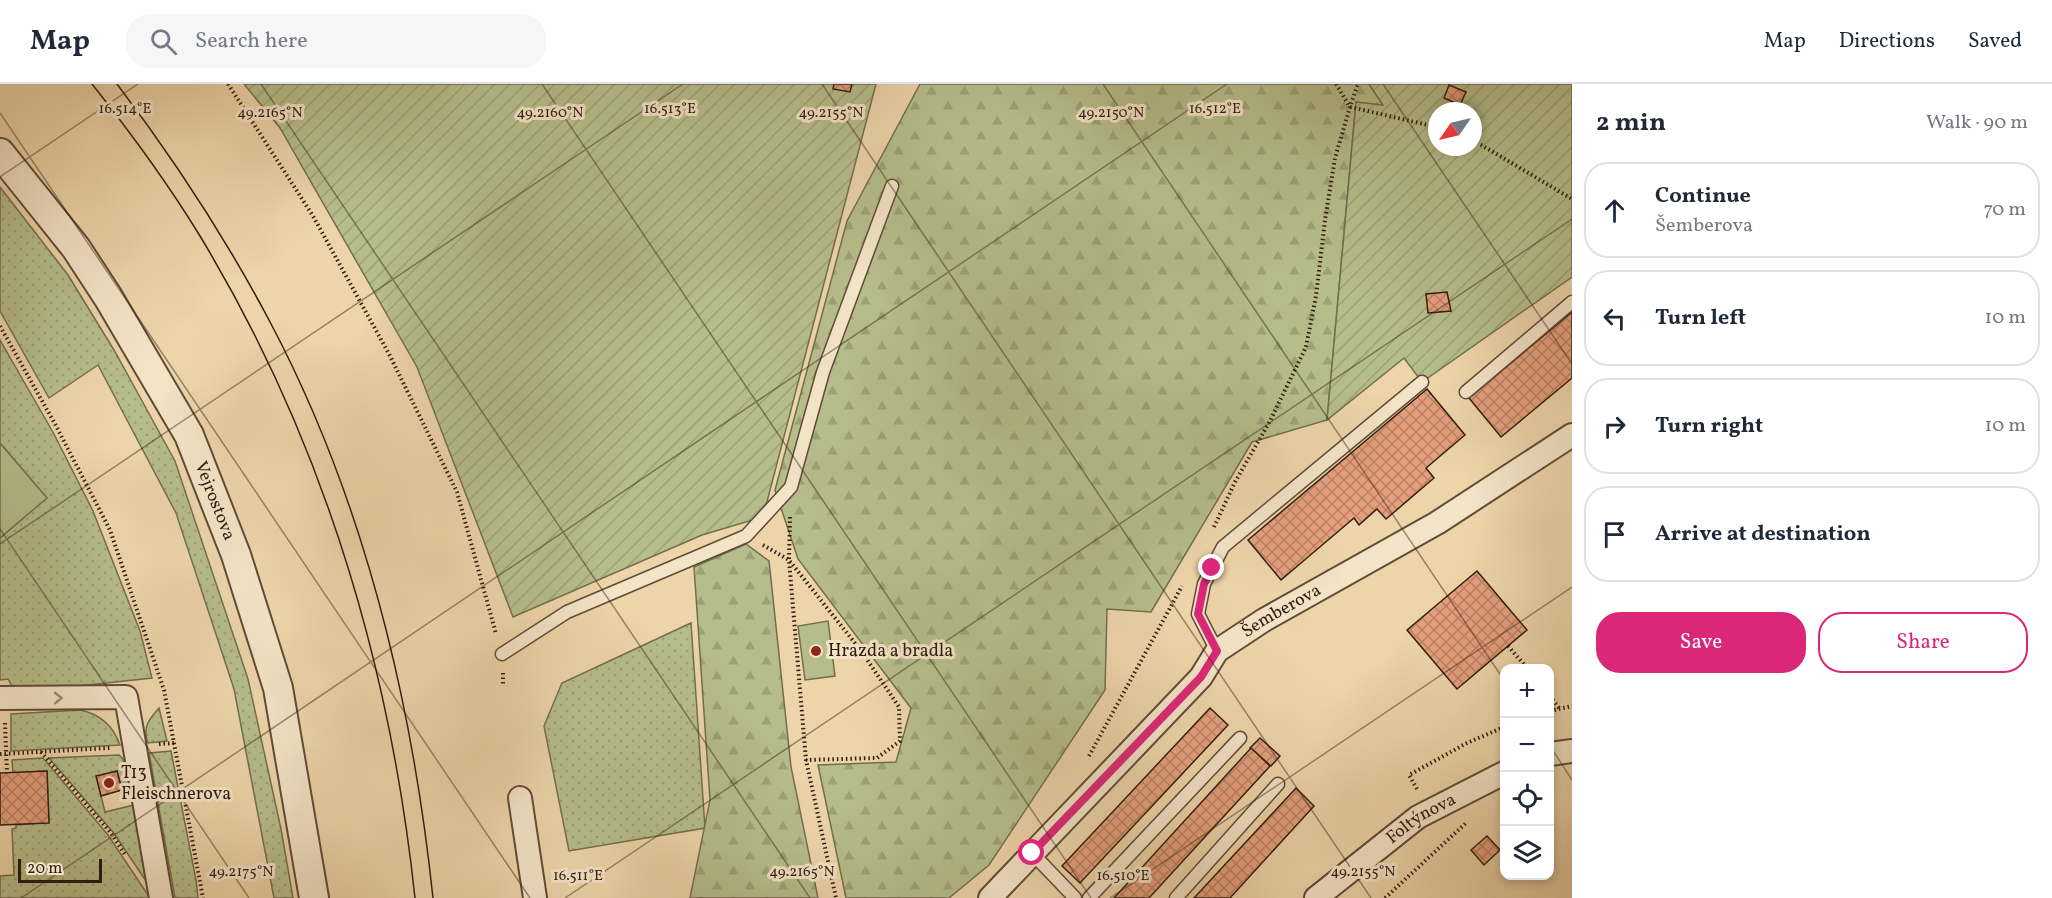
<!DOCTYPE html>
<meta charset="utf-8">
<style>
:root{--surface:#fff;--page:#f6f6f7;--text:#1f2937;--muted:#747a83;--line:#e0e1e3;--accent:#db2777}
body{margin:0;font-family:Vollkorn,serif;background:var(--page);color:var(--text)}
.controls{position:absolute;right:18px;bottom:18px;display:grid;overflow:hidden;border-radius:12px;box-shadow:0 3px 9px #0003}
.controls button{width:54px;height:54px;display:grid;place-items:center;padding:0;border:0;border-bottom:2px solid var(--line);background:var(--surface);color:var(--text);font:30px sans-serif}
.compass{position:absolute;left:1428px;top:18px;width:54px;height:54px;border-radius:50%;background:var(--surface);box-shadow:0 3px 9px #0003;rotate:236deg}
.scale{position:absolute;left:18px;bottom:15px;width:84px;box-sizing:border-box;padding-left:6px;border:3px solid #311e11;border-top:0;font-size:16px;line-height:21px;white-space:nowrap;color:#311e11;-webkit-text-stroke:4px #f3e3c7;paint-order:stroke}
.stop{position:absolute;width:18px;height:18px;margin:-14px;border:4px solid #db2777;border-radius:50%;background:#fff}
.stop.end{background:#db2777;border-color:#fff;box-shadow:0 2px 6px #0008}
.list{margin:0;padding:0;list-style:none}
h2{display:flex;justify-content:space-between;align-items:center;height:78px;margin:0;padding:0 24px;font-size:26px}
h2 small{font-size:20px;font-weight:400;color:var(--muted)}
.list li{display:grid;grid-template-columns:39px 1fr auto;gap:18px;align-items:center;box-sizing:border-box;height:96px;margin:0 12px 12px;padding:0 12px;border:2px solid var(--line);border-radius:24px}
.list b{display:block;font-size:22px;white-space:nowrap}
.list p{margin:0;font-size:20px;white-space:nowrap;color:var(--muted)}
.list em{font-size:20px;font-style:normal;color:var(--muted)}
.actions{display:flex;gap:12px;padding:18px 24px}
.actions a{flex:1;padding:14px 0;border:2px solid var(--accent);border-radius:24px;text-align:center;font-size:21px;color:var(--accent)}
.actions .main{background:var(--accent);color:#fff}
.icon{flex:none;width:33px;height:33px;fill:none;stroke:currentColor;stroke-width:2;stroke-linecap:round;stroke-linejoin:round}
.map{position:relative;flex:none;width:1572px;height:814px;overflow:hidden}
header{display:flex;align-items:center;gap:36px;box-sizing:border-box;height:84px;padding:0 30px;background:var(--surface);border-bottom:2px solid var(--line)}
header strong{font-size:28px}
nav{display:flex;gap:33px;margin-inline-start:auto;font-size:21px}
.search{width:420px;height:54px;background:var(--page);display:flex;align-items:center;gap:15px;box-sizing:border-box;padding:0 21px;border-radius:24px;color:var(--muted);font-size:22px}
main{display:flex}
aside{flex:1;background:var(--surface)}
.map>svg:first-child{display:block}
.grass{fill:url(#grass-dots);stroke:#736e4e;stroke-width:1.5}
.forest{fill:url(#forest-firs);stroke:#736e4e;stroke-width:1.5}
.garden{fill:url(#garden-furrows);stroke:#736e4e;stroke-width:1.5;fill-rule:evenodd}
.pitch{fill:#b5bd8a;stroke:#736e4e;stroke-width:1.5}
.building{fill:url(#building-cross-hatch);stroke:#311e11;stroke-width:1.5}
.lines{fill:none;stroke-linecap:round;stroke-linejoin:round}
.service-casing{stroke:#604c37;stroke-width:15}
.minor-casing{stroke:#604c37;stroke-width:26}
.tertiary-casing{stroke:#604c37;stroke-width:32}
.path{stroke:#311e11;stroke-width:4;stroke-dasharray:1.5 3;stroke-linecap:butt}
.service{stroke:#f3e3c7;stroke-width:12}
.minor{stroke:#f3e3c7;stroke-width:22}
.tertiary{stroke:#f3e3c7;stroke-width:28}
.tram{stroke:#311e11;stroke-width:1.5}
.oneway{stroke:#9c8a75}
.route{stroke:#db2777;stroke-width:8}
.ticks{fill:none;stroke:#311e11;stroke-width:1.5;stroke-opacity:0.45}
.poi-dot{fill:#8f2418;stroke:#f3e3c7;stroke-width:2}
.labels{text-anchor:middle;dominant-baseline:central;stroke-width:6;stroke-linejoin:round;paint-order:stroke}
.street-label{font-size:18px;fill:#311e11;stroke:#f3e3c7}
.poi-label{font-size:18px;fill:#311e11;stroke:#f3e3c7;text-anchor:start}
.ticks-label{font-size:15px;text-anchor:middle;fill:#311e11;stroke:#f3e3c7;stroke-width:6;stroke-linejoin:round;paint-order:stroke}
</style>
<header>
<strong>Map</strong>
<div class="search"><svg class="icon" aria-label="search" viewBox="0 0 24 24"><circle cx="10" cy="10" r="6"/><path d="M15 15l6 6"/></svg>Search here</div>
<nav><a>Map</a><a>Directions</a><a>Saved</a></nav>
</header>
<main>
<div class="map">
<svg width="1572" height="814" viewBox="0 0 1572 814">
<defs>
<pattern id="grass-dots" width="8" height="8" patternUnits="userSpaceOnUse" patternTransform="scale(1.5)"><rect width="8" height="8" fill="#b5bd8a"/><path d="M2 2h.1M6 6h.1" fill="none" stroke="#9ca276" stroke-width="1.8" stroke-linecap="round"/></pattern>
<pattern id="forest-firs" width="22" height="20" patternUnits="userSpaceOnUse" patternTransform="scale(1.5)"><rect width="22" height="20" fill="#b5bd8a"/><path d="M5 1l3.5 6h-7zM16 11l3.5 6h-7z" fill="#9ca276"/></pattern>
<pattern id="garden-furrows" width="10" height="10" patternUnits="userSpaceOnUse" patternTransform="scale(1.5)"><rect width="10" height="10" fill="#b5bd8a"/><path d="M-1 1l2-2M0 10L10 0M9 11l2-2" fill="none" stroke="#9ca276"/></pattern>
<pattern id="building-cross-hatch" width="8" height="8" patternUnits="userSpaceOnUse" patternTransform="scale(1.5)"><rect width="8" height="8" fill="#e59f7d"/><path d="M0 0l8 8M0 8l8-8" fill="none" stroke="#ba8165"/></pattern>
</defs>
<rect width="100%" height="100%" fill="#edd4a9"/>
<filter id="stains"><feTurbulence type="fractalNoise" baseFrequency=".00333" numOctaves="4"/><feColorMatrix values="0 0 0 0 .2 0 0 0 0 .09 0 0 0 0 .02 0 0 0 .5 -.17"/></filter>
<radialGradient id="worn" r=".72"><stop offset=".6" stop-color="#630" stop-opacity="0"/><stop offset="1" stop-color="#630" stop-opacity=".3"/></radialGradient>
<g class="grass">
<path d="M0,103l68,88 46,75 61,111 73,218 33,150 12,69h-19l-40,-209 -58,-176 -78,-148 -49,33 -49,-87z"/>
<path d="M0,256l54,94 39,77 47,120 12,47 -83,9 -56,1 -5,-9 -8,1v-142l46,-40 -46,-55z"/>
<path d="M691,539l14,205 -136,23 -25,-125 18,-43z"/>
<path d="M159,624l8,33 -19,2c-6,-15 1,-24 11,-35z"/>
<path d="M80,626c20,4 33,15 40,35l-109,6v-37z"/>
<path d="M171,667l25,129 2,18h-23l-26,-145z"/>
<path d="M119,671l4,4 8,30 -9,1 -5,-19 -16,25 4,16 29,-7 14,79 -35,-52 -64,-74z"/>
<path d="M43,674l65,77 42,63h-150v-22l14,-1 -2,-46 4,-1v-3l33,-3 -2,-51 -34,2 -1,-13z"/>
</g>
<g class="forest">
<path d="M920,0h449l15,22 -28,-4 -29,318 -75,22 -101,170 -44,-3 -2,81 -116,175 -40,33h-103l-28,-133 78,-3 15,-54 -113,-149 -23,-69 72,-269z"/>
<path d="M746,460l23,17 22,206 27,131h-128l20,-98 -16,-233z"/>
</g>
<g class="garden">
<path d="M244,0h632l-113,433 -61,18 -189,82 -96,-250 -137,-239z"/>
<path d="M1369,0h203v193l-150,105 -18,-24 -77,62 29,-318 27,3zM1437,27h36v36h-36z"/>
</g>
<g class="pitch">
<path d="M0,359l47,55 -47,40z"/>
<path d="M828,537l7,55 -30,4 -7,-54z"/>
</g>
<g class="building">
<path d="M834,0h18l-2,8 -17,-3z"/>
<path d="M1449,1l17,7 -6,13 -16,-7z"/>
<path d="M1447,208l4,19 -23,2 -2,-19z"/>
<path d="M1572,228v66l-71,59 -32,-39z"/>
<path d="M1427,305l38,46 -39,33 8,10 -48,41 -9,-10 -18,16 -5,-7 -73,62 -33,-40z"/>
<path d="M1477,487l50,59 -70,59 -50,-59z"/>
<path d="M1210,624l18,17 -148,158 -18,-17z"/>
<path d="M1260,654l20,18 -9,10 -21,-18z"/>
<path d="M1251,664l19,18 -121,132h-35z"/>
<path d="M47,687l2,52 -49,2v-52z"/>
<path d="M117,687l5,19 -21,6 -5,-20z"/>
<path d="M1296,704l18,18 -84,92h-36z"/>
<path d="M1487,752l13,14 -16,15 -13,-15z"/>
</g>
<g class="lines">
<defs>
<g id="service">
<path d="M1466,308l106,-90"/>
<path d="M1217,567l-19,-37 6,-30 19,-37 199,-165"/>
<path d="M502,570l65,-42 179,-76 45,-49 32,-115 69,-186"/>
<path d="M1032,769l43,45"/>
<path d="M1089,814l151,-160"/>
<path d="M1176,814l102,-114"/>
</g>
<g id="minor">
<path d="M0,614l126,-1 35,201"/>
<path d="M1550,670l22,-3"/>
<path d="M520,714l15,100"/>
<path id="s1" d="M990,814l211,-221 16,-26 47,-31 173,-97 135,-88"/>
<path id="s2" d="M1316,814l102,-81 86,-44"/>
</g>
<g id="tertiary">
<path id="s3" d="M0,69l76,95 32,49 81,138 47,120 42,133 36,210"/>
</g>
</defs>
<use href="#service" class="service-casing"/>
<use href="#minor" class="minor-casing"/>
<use href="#tertiary" class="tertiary-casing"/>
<g class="path">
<path d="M228,0l85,132 76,138 68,138 39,142"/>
<path d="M1336,0l14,23 87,20"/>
<path d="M1473,56l99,59"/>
<path d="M0,242l55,98 55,106 54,160 39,208"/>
<path d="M790,433l-1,43 17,200 30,138"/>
<path d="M1214,443l21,-45 35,-61 36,-74 10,-51 9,-76 10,-62 15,-51 8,-23"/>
<path d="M763,461l26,15 73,92 37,55 1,34 -23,17 -71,2"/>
<path d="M1508,562l19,22"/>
<path d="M503,589v12"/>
<path d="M1550,612l9,12"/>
<path d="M1550,627l22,-5"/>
<path d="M5,639l2,50"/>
<path d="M159,660l15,-1"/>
<path d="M41,668l70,81 15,23"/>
<path d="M0,670l110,-6"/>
<path d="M1089,672l93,-170"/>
<path d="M1417,705l-8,-14 58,-32 37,-16"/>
<path d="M1385,814l81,-75"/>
</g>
<use href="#service" class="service"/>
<use href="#minor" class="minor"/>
<use href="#tertiary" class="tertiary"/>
<g class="tram">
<path d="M92,0c39,49 75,98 108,152 122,202 190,428 215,662"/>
<path d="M117,0c57,75 108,153 152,236 94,177 143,380 164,578"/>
</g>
</g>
<defs><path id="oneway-chevron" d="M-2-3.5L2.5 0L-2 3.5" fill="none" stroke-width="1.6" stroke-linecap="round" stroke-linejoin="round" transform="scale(1.5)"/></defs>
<use class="oneway" href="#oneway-chevron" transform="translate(58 614) rotate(-1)"/>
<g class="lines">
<path class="route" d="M1032,769l169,-176 16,-26 -19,-37 6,-30 8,-16"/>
</g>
<path class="ticks" d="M261,0l549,814M542,0l549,814M822,0l549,814M1103,0l401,596M1383,0l189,280M0,29l530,785M0,93l138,-93M0,445l249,369M0,460l683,-460M1550,662l22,34M21,814l1206,-814M565,814l1007,-679M1110,814l462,-311"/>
<g class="poi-dot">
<circle cx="816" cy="567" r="6"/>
<circle cx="109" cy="699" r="6"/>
</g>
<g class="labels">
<g class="street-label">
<text stroke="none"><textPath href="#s3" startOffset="411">Vejrostova</textPath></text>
<text stroke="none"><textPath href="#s1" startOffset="412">Šemberova</textPath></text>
<text stroke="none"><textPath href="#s2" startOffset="132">Foltýnova</textPath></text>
</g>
<g class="poi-label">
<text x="828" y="567">Hrazda a bradla</text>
<text x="121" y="689">T13<tspan x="121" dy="21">Fleischnerova</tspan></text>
</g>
</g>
<g class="ticks-label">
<text x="125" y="29">16.514°E</text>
<text x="670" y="29">16.513°E</text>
<text x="1215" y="29">16.512°E</text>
<text x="270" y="33">49.2165°N</text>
<text x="550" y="33">49.2160°N</text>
<text x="831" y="33">49.2155°N</text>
<text x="1111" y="33">49.2150°N</text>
<text x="241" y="792">49.2175°N</text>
<text x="802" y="792">49.2165°N</text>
<text x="1363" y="792">49.2155°N</text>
<text x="578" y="796">16.511°E</text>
<text x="1123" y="796">16.510°E</text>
</g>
<rect width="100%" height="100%" filter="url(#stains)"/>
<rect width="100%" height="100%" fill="url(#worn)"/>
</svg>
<div class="controls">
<button>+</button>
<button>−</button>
<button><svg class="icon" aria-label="locate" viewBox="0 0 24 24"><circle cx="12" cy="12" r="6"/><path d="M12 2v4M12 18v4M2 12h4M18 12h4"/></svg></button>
<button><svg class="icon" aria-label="layers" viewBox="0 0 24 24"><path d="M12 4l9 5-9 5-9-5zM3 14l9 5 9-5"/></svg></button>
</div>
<svg class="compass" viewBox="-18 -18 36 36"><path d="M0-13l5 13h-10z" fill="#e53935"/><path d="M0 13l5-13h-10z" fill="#747a83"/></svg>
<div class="scale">20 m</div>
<div class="stop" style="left:1032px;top:769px"></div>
<div class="stop end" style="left:1212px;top:484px"></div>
</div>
<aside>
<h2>2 min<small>Walk · 90 m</small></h2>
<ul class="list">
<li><svg class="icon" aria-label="ahead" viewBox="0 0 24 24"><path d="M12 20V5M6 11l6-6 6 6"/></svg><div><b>Continue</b><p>Šemberova</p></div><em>70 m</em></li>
<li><svg class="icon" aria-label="left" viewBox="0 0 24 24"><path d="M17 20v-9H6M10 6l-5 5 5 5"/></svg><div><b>Turn left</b></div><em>10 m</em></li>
<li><svg class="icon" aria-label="right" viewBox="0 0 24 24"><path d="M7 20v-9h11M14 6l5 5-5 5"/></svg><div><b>Turn right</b></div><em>10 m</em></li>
<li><svg class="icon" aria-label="arrive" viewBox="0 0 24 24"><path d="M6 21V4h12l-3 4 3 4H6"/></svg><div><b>Arrive at destination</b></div></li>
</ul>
<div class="actions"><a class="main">Save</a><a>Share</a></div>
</aside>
</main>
